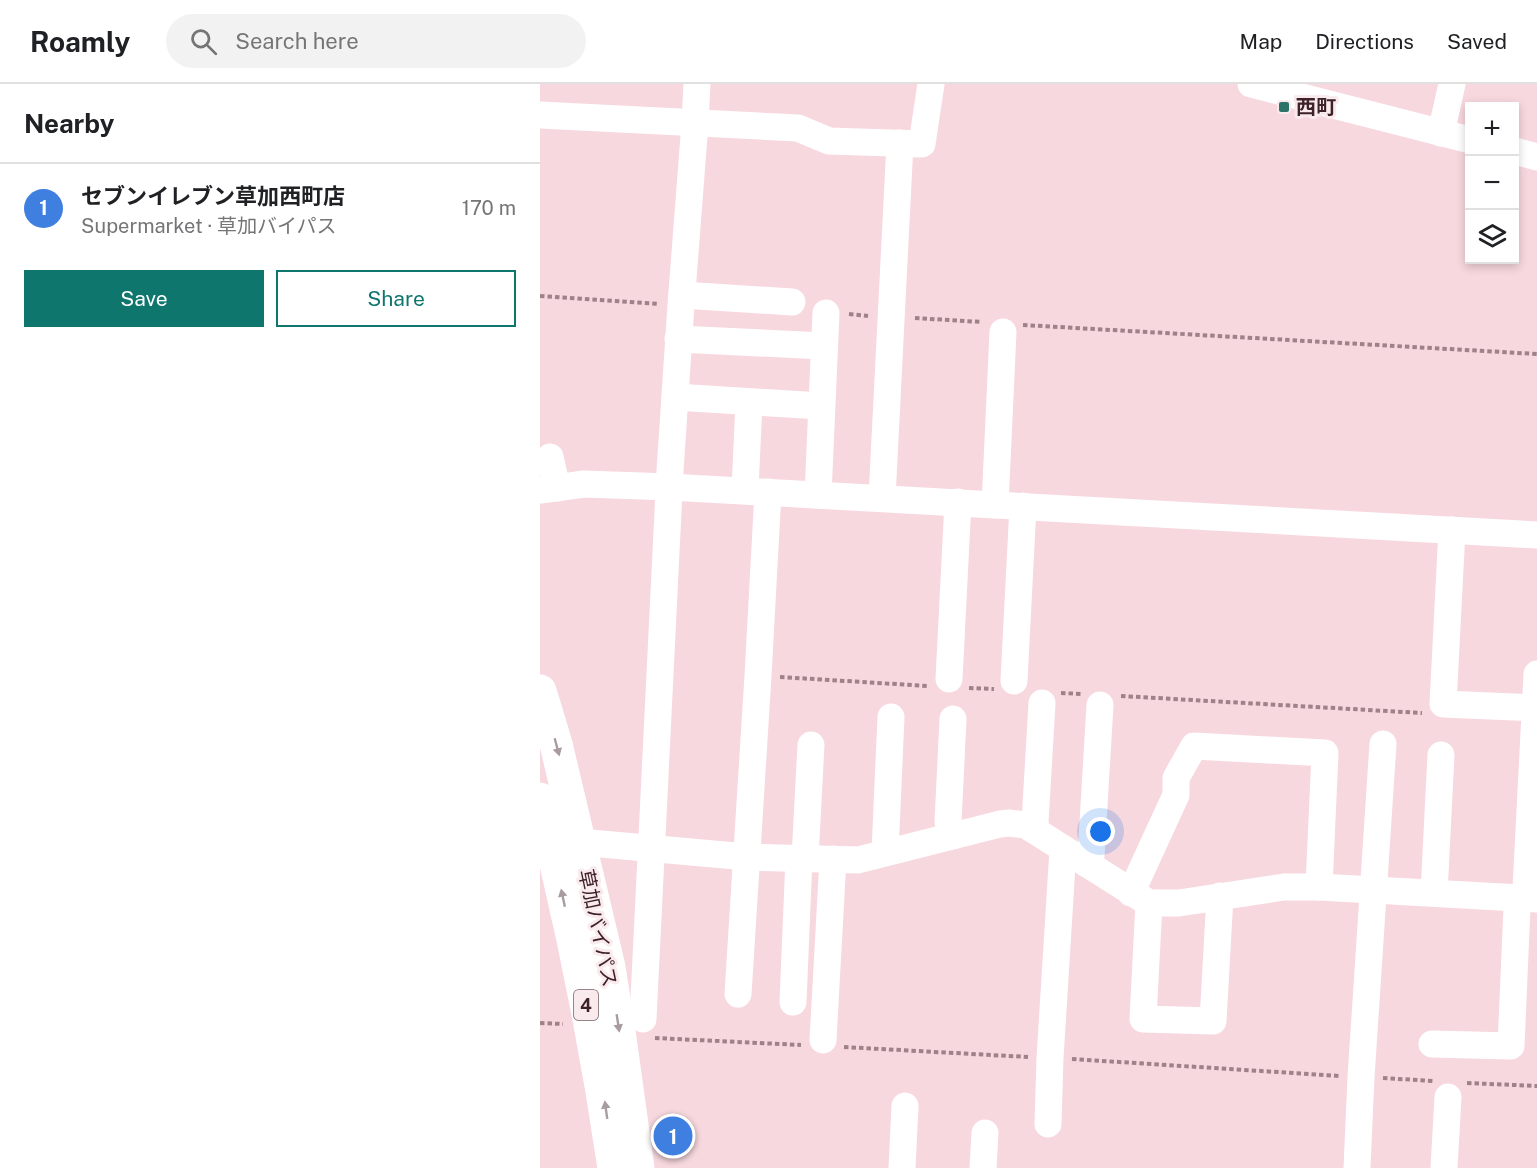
<!DOCTYPE html>
<meta charset="utf-8">
<style>
:root{--surface:#fff;--page:#f2f2f2;--text:#202124;--muted:#757577;--line:#e0e0e0;--accent:#0f766e}
body{margin:0;font-family:"Public Sans","Noto Sans JP",sans-serif;background:var(--page);color:var(--text)}
.controls{position:absolute;right:18px;top:18px;display:grid;overflow:hidden;border-radius:0px;box-shadow:0 3px 9px #0003}
.controls button{width:54px;height:54px;display:grid;place-items:center;padding:0;border:0;border-bottom:2px solid var(--line);background:var(--surface);color:var(--text);font:30px sans-serif}
.you{position:absolute;left:561px;top:748px;width:21px;height:21px;margin:-15px;border:4px solid #fff;border-radius:50%;background:#1a73e8;box-shadow:0 0 0 9px #1a73e833}
.badge{display:grid;place-items:center;width:39px;height:39px;border-radius:50%;background:var(--accent);color:#fff;font-size:20px;font-weight:700}
.pin{position:absolute;translate:-50% -50%;border:3px solid #fff;box-shadow:0 2px 6px #0006}
.list{margin:0;padding:0;list-style:none}
h2{display:flex;justify-content:space-between;align-items:center;height:78px;margin:0;padding:0 24px;font-size:26px}
h2 small{font-size:20px;font-weight:400;color:var(--muted)}
.list li{display:grid;grid-template-columns:39px 1fr auto;gap:18px;align-items:center;box-sizing:border-box;height:90px;padding:0 24px;border-top:2px solid var(--line)}
.list b{display:block;font-size:22px;white-space:nowrap}
.list p{margin:0;font-size:20px;white-space:nowrap;color:var(--muted)}
.list em{font-size:20px;font-style:normal;color:var(--muted)}
.actions{display:flex;gap:12px;padding:18px 24px}
.actions a{flex:1;padding:14px 0;border:2px solid var(--accent);border-radius:0px;text-align:center;font-size:21px;color:var(--accent)}
.actions .main{background:var(--accent);color:#fff}
.icon{flex:none;width:33px;height:33px;fill:none;stroke:currentColor;stroke-width:2;stroke-linecap:round;stroke-linejoin:round}
.map{position:relative;flex:none;width:997px;height:1084px;overflow:hidden}
header{display:flex;align-items:center;gap:36px;box-sizing:border-box;height:84px;padding:0 30px;background:var(--surface);border-bottom:2px solid var(--line)}
header strong{font-size:28px}
nav{display:flex;gap:33px;margin-inline-start:auto;font-size:21px}
.search{width:420px;height:54px;background:var(--page);display:flex;align-items:center;gap:15px;box-sizing:border-box;padding:0 21px;border-radius:33px;color:var(--muted);font-size:22px}
main{display:flex}
aside{flex:1;background:var(--surface)}
.map>svg:first-child{display:block}
.lines{fill:none;stroke-linecap:round;stroke-linejoin:round}
.path{stroke:#9f8289;stroke-width:4;stroke-dasharray:4.5 3;stroke-linecap:butt}
.minor{stroke:#fff;stroke-width:27}
.highway{stroke:#fff;stroke-width:33}
.oneway{fill:#a89c9f}
.poi-dot{fill:#2c736a;stroke:#f9eaed;stroke-width:2}
.labels{text-anchor:middle;dominant-baseline:central;stroke-width:6;stroke-linejoin:round;paint-order:stroke}
.shield{fill:#f9eaed;stroke:#765e64;stroke-width:1.5}
.shield-label{font-size:18px;font-weight:bold;fill:#3e222a}
.poi-label{font-size:20px;font-weight:bold;fill:#3e222a;stroke:#f9eaed;text-anchor:start}
.street-label{font-size:20px;fill:#3e222a;stroke:#f9eaed}
</style>
<header>
<strong>Roamly</strong>
<div class="search"><svg class="icon" aria-label="search" viewBox="0 0 24 24"><circle cx="10" cy="10" r="6"/><path d="M15 15l6 6"/></svg>Search here</div>
<nav><a>Map</a><a>Directions</a><a>Saved</a></nav>
</header>
<main>
<aside>
<h2>Nearby<small></small></h2>
<ul class="list">
<li><span class="badge" style="background:#3f7fe0">1</span><div><b>セブンイレブン草加西町店</b><p>Supermarket · 草加バイパス</p></div><em>170 m</em></li>
</ul>
<div class="actions"><a class="main">Save</a><a>Share</a></div>
</aside>
<div class="map">
<svg width="997" height="1084" viewBox="0 0 997 1084">
<rect width="100%" height="100%" fill="#f7d8de"/>
<g class="lines">
<g class="path">
<path d="M0,212l119,8"/>
<path d="M309,230l19,2"/>
<path d="M375,234l67,4"/>
<path d="M483,241l514,29"/>
<path d="M240,593l148,9"/>
<path d="M429,604l25,1"/>
<path d="M521,609l20,1"/>
<path d="M581,612l301,17"/>
<path d="M0,939l23,1"/>
<path d="M115,954l146,7"/>
<path d="M304,963l184,10"/>
<path d="M532,975l268,17"/>
<path d="M843,994l50,3"/>
<path d="M927,999l70,3"/>
</g>
<g class="minor">
<path d="M711,0l219,56"/>
<path d="M0,31l258,13 31,13 93,3 9,-60"/>
<path d="M901,49l11,-49"/>
<path d="M975,67l22,6"/>
<path d="M142,211l110,7"/>
<path d="M138,255l146,7"/>
<path d="M135,313l146,9"/>
<path d="M10,373l7,31"/>
<path d="M0,406l44,-6 86,3 867,48"/>
<path d="M205,406l4,-88"/>
<path d="M278,411l8,-182"/>
<path d="M342,414l18,-355"/>
<path d="M455,421l8,-173"/>
<path d="M912,446l-9,174 92,4"/>
<path d="M409,595l9,-177"/>
<path d="M474,597l9,-175"/>
<path d="M492,745l3,-6 7,-120"/>
<path d="M413,752l-5,-14 5,-103"/>
<path d="M20,758h19l168,15 111,3 142,-36 9,-1 17,2 123,78h30l105,-16h35l218,12"/>
<path d="M345,768l6,-135"/>
<path d="M265,774l6,-113"/>
<path d="M547,780l4,-8 9,-151"/>
<path d="M591,809l45,-98v-17l18,-32 131,7 -6,134"/>
<path d="M894,809l7,-138"/>
<path d="M609,819l-6,116 70,2 7,-125"/>
<path d="M198,910l20,-318 10,-184"/>
<path d="M253,918l6,-144"/>
<path d="M103,935l27,-548 11,-166 14,-182 2,-39"/>
<path d="M283,956l10,-181"/>
<path d="M892,960l79,2 6,-138 9,-19 11,-215"/>
<path d="M508,1040l2,-66 13,-209"/>
<path d="M362,1084l3,-62"/>
<path d="M443,1084l2,-35"/>
<path d="M817,1084l4,-91 22,-333"/>
<path d="M904,1084l4,-71"/>
</g>
<g class="highway">
<path d="M0,607l16,53 53,223 10,64 19,137"/>
<path d="M0,715c31,121 56,245 74,369"/>
</g>
</g>
<defs><path id="oneway-solid" d="M-6-.8H1V-3.2L6.5 0L1 3.2V.8H-6Z" transform="scale(1.5)"/></defs>
<g class="oneway">
<use href="#oneway-solid" transform="translate(17 663) rotate(75)"/>
<use href="#oneway-solid" transform="translate(23 814) rotate(-102)"/>
<use href="#oneway-solid" transform="translate(78 939) rotate(81)"/>
<use href="#oneway-solid" transform="translate(66 1026) rotate(-98)"/>
</g>
<rect class="poi-dot" x="738" y="17" width="12" height="12" rx="3"/>
<g class="labels">
<rect class="shield" x="34" y="906" width="24" height="30" rx="4.5"/>
<g class="shield-label">
<text x="46" y="921">4</text>
</g>
<g class="poi-label">
<text x="756" y="23">西町</text>
</g>
<g class="street-label">
<text transform="translate(58 844) rotate(78)">草加バイパス</text>
</g>
</g>
</svg>
<div class="controls">
<button>+</button>
<button>−</button>
<button><svg class="icon" aria-label="layers" viewBox="0 0 24 24"><path d="M12 4l9 5-9 5-9-5zM3 14l9 5 9-5"/></svg></button>
</div>
<div class="you"></div>
<div class="pin badge" style="left:133px;top:1052px;background:#3f7fe0">1</div>
</div>
</main>
